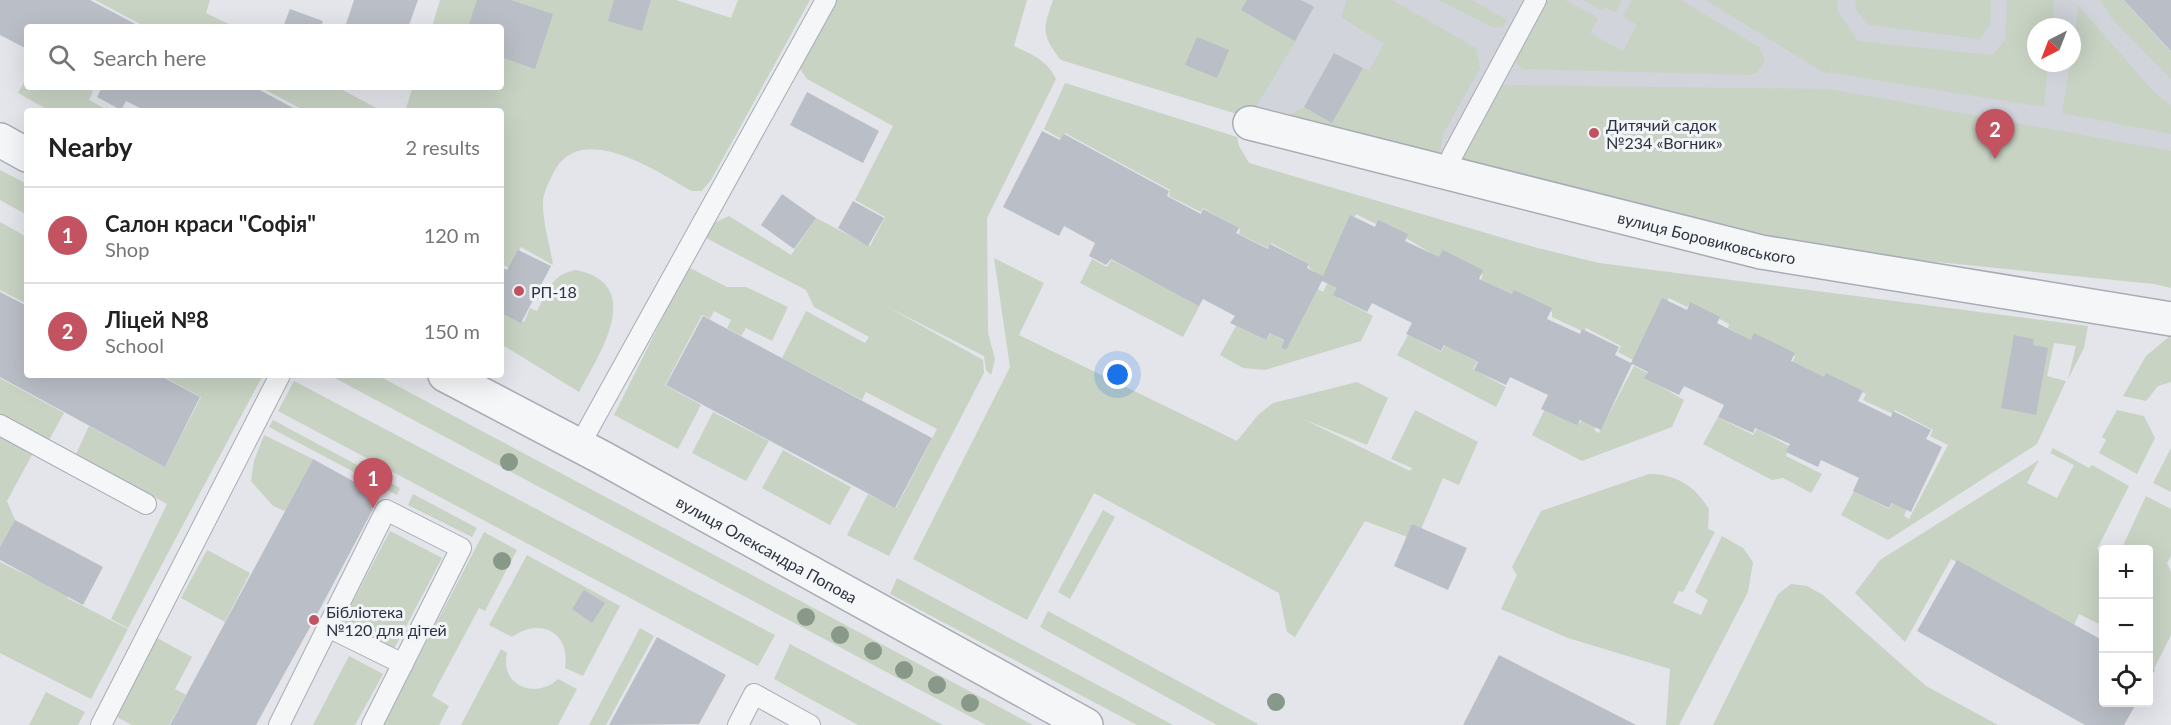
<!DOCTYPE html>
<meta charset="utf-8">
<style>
:root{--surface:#fff;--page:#f2f2f2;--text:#222;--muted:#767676;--line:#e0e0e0;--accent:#c35361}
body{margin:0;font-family:Lato,sans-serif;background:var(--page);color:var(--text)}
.controls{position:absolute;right:18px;bottom:18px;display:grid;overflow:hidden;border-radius:6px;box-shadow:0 6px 24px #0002}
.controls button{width:54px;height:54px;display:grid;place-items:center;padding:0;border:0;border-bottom:2px solid var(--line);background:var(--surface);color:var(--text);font:30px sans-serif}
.compass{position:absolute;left:2027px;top:18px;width:54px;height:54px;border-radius:50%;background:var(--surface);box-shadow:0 6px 24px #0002;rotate:222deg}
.you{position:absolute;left:1118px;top:375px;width:21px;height:21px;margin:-15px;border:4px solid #fff;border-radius:50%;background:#1a73e8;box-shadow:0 0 0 9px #1a73e833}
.badge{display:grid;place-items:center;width:39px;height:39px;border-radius:50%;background:var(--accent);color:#fff;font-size:20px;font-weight:700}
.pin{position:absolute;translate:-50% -50px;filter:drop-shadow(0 2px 3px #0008)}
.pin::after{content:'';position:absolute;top:32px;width:21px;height:18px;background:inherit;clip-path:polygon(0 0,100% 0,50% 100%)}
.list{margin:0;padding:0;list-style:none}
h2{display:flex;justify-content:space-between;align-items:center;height:78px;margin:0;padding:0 24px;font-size:26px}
h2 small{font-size:20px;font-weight:400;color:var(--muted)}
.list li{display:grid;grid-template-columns:39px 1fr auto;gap:18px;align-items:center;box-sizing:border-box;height:96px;padding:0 24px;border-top:2px solid var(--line)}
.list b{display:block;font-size:22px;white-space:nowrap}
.list p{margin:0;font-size:20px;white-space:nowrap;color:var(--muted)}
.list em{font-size:20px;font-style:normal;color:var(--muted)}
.icon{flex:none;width:33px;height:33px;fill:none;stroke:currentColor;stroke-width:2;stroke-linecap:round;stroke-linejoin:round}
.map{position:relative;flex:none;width:2171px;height:725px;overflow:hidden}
.search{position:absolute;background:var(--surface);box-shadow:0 6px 24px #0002;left:24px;top:24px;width:480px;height:66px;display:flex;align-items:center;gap:15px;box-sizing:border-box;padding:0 21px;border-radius:6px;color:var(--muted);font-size:22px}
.panel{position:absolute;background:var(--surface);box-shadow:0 6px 24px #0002;left:24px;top:108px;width:480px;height:270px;border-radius:6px}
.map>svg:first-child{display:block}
.built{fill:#d1d4db;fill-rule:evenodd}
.green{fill:#c8d3c4}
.building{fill:#babec6}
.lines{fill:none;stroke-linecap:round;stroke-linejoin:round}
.lane-casing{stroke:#a8acb4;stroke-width:22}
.street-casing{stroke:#a8acb4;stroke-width:36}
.lane{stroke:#f5f6f8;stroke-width:20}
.street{stroke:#f5f6f8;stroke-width:33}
.tree{fill:#899989}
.poi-dot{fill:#c35361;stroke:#f2f4f7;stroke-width:2}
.labels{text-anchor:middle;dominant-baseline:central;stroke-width:6;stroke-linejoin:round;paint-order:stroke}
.poi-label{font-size:16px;fill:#2c3340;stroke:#f2f4f7;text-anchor:start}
.street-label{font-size:16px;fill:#2c3340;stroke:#f2f4f7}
</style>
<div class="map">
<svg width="2171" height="725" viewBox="0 0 2171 725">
<rect width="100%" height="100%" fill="#e3e5ea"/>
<path class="built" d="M1077,0h1094v278l-363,-41 -113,-18 -588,-152zM2036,27h36v36h-36z"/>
<g class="green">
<path d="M95,0h115l-4,13 29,14h-89z"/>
<path d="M440,0h176l26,28 9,-28h25l55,18 7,-18h72l-99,180 -9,11h-11c-33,-19 -108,-70 -136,-21 -5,9 -13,25 -12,35 0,19 7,40 10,60l-32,-18 -11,21 -9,-4v-153h-96l8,-24h88v-60h-69z"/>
<path d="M834,0h193l-13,46c18,8 33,14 42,33l-69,139 1,115 7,26 -4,16 -5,-5 -2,-14 -98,-50 97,54 1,13 -95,183 -42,-21 21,-41 28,14 41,-79 -71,-37 -4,8 -80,-42 24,-47 59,32 4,-6 -55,-30 -8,-17 -104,-54 12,-13 15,-7 62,39 25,-37 54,28 15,-29 -30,-17 38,-74 -86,-47 -7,-10v-6z"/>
<path d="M1053,0h194l-5,11 55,28 -40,66 -4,14 -192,-59c-20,-25 -18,-31 -8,-60z"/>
<path d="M1347,0h45l84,48 4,20 -37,66 -3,18 -26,16 -126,-45 1,-8 15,-8 28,16 30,-56 7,4 15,-27 -43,-27z"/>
<path d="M1439,0h33l35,20 -4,7 -10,1z"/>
<path d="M1546,0h19l33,18 -8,15 33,18 14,-26 -14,-8 9,-17h49l78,47 6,14 -8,12 -7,2 -228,-6 -9,-10z"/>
<path d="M1583,0h39l-7,13 -10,-6 -3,4z"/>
<path d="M1705,0h133l-1,9 21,32 134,14 13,-15 2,-40h47l-2,27h-16v36h12l-4,44 -212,-34 1,-20 -2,21 -8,-2z"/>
<path d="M1856,0h135l-1,25 -11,14 -110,-14 -14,-16z"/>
<path d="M2100,0h23l48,53v26l-59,-60z"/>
<path d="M2078,5l74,85 19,15v29l-109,-21 8,-50h2z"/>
<path d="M27,77v10h60l6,4 -4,9 20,11h-59l-32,-18z"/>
<path d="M1065,83l172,54 2,9 10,17 285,84 65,16 489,63 -4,22 -16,31 8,-33 -22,-3 -7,33 19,5 -29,63 -149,96 -47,-25 13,-24 35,18 5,-7 13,7 -3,7 5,3 39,-74 -18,-9 3,-6 -38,-20 -2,4 -30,-14 3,-6 -40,-20 -3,5 -31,-16 3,-7 -37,-18 -4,4 -26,-14 1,-4 -39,-21 -3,4 -18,-9 -34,63 -17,-9 3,-6 -35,-18 -2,4 -32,-15v-5l-71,-32 2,-5 -35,-18 -4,4 -66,-40 -2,3 -20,-10 -33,63 -14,-9v-4l-38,-21 -3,5 -29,-14 1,-5 -37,-21 -2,4 -32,-16 1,-6 -105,-57 -4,6 -17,-10z"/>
<path d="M1500,85l330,4 341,62v137l-17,-4 -484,-49 -212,-75z"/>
<path d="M260,87h77l45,24h-77z"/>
<path d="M0,170l27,14v31l-27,-15z"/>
<path d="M0,222l27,15v67l-27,-14z"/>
<path d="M994,258l50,25 -25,52 218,106 21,-26 15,-12 84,-21 31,16 -21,47 -64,-26 107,52 2,-3 -21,-9 24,-49 63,32 -19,43 -16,-7 -22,51 13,18 -69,-26 -70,116 -8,-5 -8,-39 -185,-100 -67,127 -114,-61 97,-192z"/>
<path d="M1092,259l15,8 4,-7 89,45 -17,32 -103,-54z"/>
<path d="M688,267l39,20h19l42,20 -16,34 -26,-13 -5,8 -14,-8 4,-8 -17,-9 -4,8 -8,-4 -37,70 36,20 -23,44 -64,-34z"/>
<path d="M575,270c72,13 24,85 4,122l-78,-48v-33l23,11 6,-14 7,3c10,-19 15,-37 38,-41z"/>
<path d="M1328,282l14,7 -4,9 35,18 -12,25 -96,29 -22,-2 -23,-13 16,-29 30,14 5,-7 13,8 -3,7 4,2 33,-61 5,3z"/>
<path d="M1408,335l33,17 4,-7 32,17 -4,7 33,18 -10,20 -99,-52z"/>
<path d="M2171,335v47l-13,4 -12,15 -23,-5 23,-40z"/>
<path d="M1634,366l17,9 -1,5 34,20 -12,27 -90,34 -50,-26 14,-28 34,16 3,-5 14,6 -3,6 5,3z"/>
<path d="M161,375h102l-135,253 -17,-9 56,-115 -91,-50 13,-28 76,41 36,-70z"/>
<path d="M329,375h48l656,350h-47z"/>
<path d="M0,378l64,35 -15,27 -49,-26z"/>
<path d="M294,381l481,254 -17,31 -480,-255z"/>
<path d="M2117,410l27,6 11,22 -18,36 -38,-21 7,-13 -4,-3z"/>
<path d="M713,412l56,29 -23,40 -54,-28z"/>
<path d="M1718,417l35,18 4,-6 32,17 -3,10 36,18 -11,19 -28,-15 -11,2 -69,-36z"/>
<path d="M273,420l127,68 -3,7 -128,-68z"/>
<path d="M264,435l49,24 -28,52 -12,-5 -22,-25 3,-20z"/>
<path d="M0,436l33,17 -26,48 8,19 -15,27z"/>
<path d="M2053,448l36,20 3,-3 37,21 -32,63 6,4v73l-24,-12 -5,11 -123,-66 -46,83 -50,-49 25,-33 159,-100 -12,23 30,15 17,-33 -24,-12z"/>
<path d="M2171,448v44l-18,-9z"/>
<path d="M783,450l68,37 -21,38 -68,-37z"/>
<path d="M1649,474c27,0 46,12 60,35l-1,20 7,3 -32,60 -4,-1 -6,12 28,12 7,-15 -13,-8 27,-56 21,12 10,14 -5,30 -69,133h-13l4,-56 -102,-31 -67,-29 16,-34 -5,-8 29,-56z"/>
<path d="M413,494l64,34 -5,9 -64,-32z"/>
<path d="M2146,496l25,13v47l-4,7 4,9v63l-18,36 -5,-3v-118h-27z"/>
<path d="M1103,510l12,7 -45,82 -12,-7z"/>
<path d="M390,531l52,27 -48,91 -52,-27z"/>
<path d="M484,532l33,18 -32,61 -6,-3 -47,88 17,10 -10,19h-56z"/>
<path d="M207,550l43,23 -25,49 -44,-24z"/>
<path d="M527,555l93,51 -37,70 -18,-8c6,-36 -25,-51 -53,-31l-23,-12z"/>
<path d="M0,562l68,33 -1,3 61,31 -37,70 -91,-46z"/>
<path d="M897,578l276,147h-36l-247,-131z"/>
<path d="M1791,584l16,2 16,9 103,91 72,39h-285l57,-115 8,-16z"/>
<path d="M1048,611l210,113 -1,1h-40l-177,-98z"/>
<path d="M640,628l14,8 -48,89h-17z"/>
<path d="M157,638l35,19 -17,32 11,6 -17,30h-37l-17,-9z"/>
<path d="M790,644l153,81h-85l-84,-46z"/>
<path d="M501,649l6,4c-8,33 29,47 51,26l19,10 -19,36h-97z"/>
<path d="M349,656l34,18 -28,51h-42z"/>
<path d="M46,692l39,20 -7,13h-49z"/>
</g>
<g class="building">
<path d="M0,0h90l51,27h-114v22l-27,-14z"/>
<path d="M354,0h64l-9,25 4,2h-68z"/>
<path d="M477,0h34l42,14 -18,55 -34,-12v-30h-33z"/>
<path d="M614,0h37l-9,31 -34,-10z"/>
<path d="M1247,0h54l13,7 -19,34 -54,-31z"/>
<path d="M2124,0h47v51z"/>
<path d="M290,9l33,12 -2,6h-38z"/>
<path d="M1197,37l32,13 -12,28 -32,-13z"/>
<path d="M1334,53l29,15 -31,55 -28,-16z"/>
<path d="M102,87h152l45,24h-153l-20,-10 -5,9 -24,-13z"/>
<path d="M807,92l72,39 -16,32 -73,-38z"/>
<path d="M1042,131l18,9 4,-6 105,57 -2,5 34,18 2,-5 36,19 -3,5 32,16 2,-5 39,20 -2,4 16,8 27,-61 25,12 3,-7 30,14 -3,7 34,16 4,-7 40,20 -4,9 33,15 2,-4 38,18 -5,11 33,15 2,-5 37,18 -4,8 16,8 31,-65 25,12 3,-8 30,15 -3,6 34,17 3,-7 41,20 -4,8 33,16 2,-4 37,18 -5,10 33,16 2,-6 38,19 -5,9 16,8 -31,65 -19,-9 -3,5 -36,-17 6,-13 -38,-18 -3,7 -32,-15 4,-8 -35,-16 -2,5 -35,-16 6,-12 -40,-19 -5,9 -35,-17 4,-6 -16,-8 -31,66 -21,-10 -3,5 -36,-16 7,-14 -38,-18 -4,8 -32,-15 4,-8 -34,-17 -3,6 -35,-17 6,-11 -40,-20 -5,9 -34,-17 4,-7 -15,-7 -36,69 -5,-2 3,-8 -14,-7 -4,7 -36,-17 5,-7 -32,-17 -4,7 -88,-47 -5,6 -17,-9 6,-13 -31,-17 -5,10 -56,-29z"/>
<path d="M782,194l34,24 -22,31 -33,-24z"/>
<path d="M853,201l31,17 -16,28 -30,-18z"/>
<path d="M518,250l33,16 -30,57 -20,-10v-46l6,3z"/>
<path d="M0,292l27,14v69h132l41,22 -35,70 -165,-90z"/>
<path d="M703,316l229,122 -37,70 -229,-123z"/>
<path d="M2014,335l20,4 -1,6 15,3 -12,67 -35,-7z"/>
<path d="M313,459l67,37 -66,124 -58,105h-86z"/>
<path d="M15,520l88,47 -20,38 -83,-45v-13z"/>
<path d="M1412,524l55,24 -19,42 -54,-24z"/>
<path d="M1957,560l147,81v61h33l-13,23h-39l-168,-94z"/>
<path d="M584,590l21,13 -13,20 -20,-14z"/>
<path d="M657,637l69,38 -27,49 -90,1z"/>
<path d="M1499,655l137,70h-173z"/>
<path d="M2148,666l7,4 -7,11z"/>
</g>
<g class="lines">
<defs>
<g id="lane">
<path d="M1447,173l5,-17 84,-156"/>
<path d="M0,425l146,79"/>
<path d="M579,446l247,-446"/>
<path d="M328,627l75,37"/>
<path d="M101,725l179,-350"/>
<path d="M279,725l107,-215 75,38 -89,177"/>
<path d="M738,725l16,-31 56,31"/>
</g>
<g id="street">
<path id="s1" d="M1250,123l511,129 410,67"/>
<path d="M0,140l27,15"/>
<path id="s2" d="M445,375l158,83 483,267"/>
</g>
</defs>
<use href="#lane" class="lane-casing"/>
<use href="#street" class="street-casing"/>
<use href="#lane" class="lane"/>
<use href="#street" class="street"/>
</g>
<g class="tree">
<circle cx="509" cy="462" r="9"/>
<circle cx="502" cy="561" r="9"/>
<circle cx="806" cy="617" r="9"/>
<circle cx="840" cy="635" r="9"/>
<circle cx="873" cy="651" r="9"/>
<circle cx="904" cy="670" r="9"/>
<circle cx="937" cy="685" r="9"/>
<circle cx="1276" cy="702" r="9"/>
<circle cx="970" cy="703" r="9"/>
</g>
<g class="poi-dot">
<circle cx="1594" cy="133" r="6"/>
<circle cx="519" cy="291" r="6"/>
<circle cx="314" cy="620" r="6"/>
</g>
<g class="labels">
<g class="poi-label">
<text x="1606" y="124">Дитячий садок<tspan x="1606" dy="18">№234 «Вогник»</tspan></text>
<text x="531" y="291">РП-18</text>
<text x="326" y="611">Бібліотека<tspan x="326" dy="18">№120 для дітей</tspan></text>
</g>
<g class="street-label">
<text stroke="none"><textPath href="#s1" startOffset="471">вулиця Боровиковського</textPath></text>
<text stroke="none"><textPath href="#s2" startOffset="366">вулиця Олександра Попова</textPath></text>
</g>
</g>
</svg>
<div class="controls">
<button>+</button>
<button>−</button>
<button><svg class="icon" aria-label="locate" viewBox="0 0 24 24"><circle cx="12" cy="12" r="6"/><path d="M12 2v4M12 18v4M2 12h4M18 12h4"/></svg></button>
</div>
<svg class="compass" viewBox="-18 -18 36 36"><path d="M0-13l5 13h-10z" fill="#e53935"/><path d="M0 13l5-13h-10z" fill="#767676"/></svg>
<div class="you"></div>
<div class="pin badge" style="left:373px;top:508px">1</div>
<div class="pin badge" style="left:1995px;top:159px">2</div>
<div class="search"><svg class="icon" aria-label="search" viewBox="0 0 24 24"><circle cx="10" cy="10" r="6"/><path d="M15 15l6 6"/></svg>Search here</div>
<section class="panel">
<h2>Nearby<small>2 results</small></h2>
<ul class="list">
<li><span class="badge">1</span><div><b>Салон краси &quot;Софія&quot;</b><p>Shop</p></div><em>120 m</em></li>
<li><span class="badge">2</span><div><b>Ліцей №8</b><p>School</p></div><em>150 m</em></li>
</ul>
</section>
</div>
